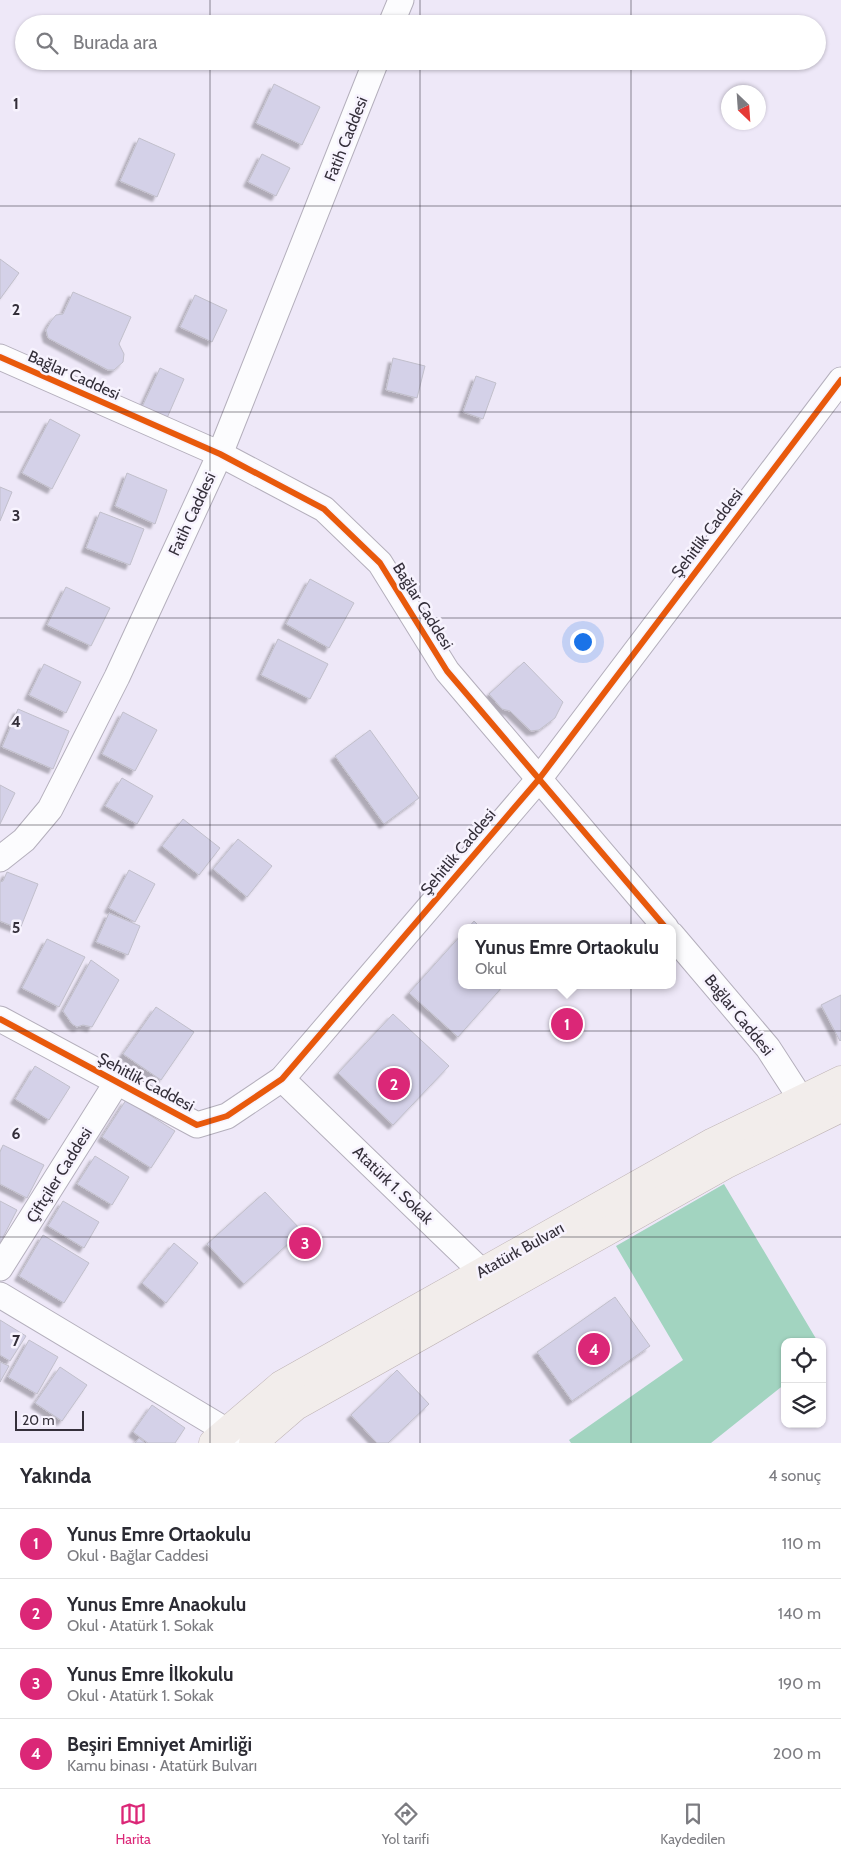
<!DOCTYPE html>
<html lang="tr">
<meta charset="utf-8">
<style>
:root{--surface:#fff;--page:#f7f7f7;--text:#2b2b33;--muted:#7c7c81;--line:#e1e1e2;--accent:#db2777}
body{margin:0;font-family:Cabin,sans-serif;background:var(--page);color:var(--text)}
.controls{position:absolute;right:15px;bottom:15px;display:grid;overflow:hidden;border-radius:10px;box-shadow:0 1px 4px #0004}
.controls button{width:45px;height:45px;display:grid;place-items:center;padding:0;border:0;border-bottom:1px solid var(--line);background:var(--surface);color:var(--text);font:25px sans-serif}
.compass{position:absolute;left:721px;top:85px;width:45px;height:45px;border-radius:50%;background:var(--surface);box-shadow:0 1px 4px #0004;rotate:155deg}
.scale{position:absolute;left:15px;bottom:12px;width:69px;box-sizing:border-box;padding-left:5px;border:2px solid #342f3a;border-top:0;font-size:14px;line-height:18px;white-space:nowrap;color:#342f3a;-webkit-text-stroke:4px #f7f3fe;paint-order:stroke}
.you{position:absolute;left:582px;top:641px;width:18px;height:18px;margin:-12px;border:4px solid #fff;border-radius:50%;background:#1a73e8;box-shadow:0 0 0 8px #1a73e833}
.badge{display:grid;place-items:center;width:32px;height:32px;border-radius:50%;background:var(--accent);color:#fff;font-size:16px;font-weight:700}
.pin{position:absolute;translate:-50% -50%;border:2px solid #fff;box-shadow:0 1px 5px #0006}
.popup{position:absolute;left:458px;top:924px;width:218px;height:65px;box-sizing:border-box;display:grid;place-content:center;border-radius:10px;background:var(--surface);filter:drop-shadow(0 1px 4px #0005);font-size:16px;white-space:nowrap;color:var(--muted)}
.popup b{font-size:19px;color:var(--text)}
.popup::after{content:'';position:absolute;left:50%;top:100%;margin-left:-10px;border:10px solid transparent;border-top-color:var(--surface)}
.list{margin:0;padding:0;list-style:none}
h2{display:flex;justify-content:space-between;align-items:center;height:65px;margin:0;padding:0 20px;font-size:21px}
h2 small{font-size:16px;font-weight:400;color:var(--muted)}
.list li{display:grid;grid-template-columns:32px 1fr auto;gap:15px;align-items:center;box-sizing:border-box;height:70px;padding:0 20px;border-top:1px solid var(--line)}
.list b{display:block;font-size:19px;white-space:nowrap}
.list p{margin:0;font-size:16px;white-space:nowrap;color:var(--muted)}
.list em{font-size:16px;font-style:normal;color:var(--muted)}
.icon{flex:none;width:28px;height:28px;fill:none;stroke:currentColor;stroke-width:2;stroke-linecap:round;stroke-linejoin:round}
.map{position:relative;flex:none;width:841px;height:1443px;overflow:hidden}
.search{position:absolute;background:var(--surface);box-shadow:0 1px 4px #0004;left:15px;right:15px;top:15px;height:55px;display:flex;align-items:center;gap:12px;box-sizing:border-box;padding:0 18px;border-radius:28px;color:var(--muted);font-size:19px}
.sheet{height:345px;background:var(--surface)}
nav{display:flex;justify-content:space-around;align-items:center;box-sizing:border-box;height:70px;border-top:1px solid var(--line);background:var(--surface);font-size:14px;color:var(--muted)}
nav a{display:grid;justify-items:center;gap:2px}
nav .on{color:var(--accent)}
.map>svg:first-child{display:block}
.forest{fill:#a2d4c0}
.building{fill:#d4d1e8;stroke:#c1bfcb;filter:url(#shadow)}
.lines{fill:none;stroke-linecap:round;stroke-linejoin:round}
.minor-casing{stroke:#b4afbc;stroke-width:27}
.major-casing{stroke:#bfb4b5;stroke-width:29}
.minor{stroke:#fcfcfe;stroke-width:25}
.major{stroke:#f2edeb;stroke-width:28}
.cycleway-casing{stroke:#f7f3fe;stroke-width:9}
.cycleway{stroke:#e8590c;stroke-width:6}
.grid{fill:none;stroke:#342f3a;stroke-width:1;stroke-opacity:0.55}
.labels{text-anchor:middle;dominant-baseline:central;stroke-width:5;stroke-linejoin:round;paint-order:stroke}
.street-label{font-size:16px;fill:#342f3a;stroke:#f7f3fe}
.grid-label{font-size:16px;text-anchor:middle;font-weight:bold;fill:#342f3a;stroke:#f7f3fe;stroke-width:5;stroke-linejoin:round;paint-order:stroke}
</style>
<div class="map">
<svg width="841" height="1443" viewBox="0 0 841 1443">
<defs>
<filter id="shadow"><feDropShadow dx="-4.5" dy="4.5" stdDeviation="1" flood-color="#0004"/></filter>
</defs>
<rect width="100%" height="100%" fill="#eee8f8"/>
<path class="forest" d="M724,1184l94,158h-33v42l-74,59h-140l-2,-3 114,-80 -67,-114z"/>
<g class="building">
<path d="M274,84l46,23 -18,38 -46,-22z"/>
<path d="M139,138l36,16 -18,43 -37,-16z"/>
<path d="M262,154l28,14 -14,28 -28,-14z"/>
<path d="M0,259l19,14 -19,26z"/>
<path d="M73,292l58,25 -12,27 5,10 -1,8 -9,8h-6l-60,-32 -2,-8 5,-9 5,-6 7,-1z"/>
<path d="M195,295l32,15 -15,32 -32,-15z"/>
<path d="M393,358l32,8 -8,32 -31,-8z"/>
<path d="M160,368l24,11 -17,39 -25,-11z"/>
<path d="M476,376l20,7 -13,36 -20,-7z"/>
<path d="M50,419l30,16 -28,54 -30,-16z"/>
<path d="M127,473l40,17 -12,34 -40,-18z"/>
<path d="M0,487l12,5 -12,29z"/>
<path d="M100,512l44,17 -14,36 -44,-17z"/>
<path d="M310,579l44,24 -25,45 -43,-24z"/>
<path d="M66,587l44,21 -19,38 -44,-21z"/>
<path d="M278,639l50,25 -18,35 -49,-24z"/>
<path d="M524,662l39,40 -8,16 -16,12 -8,1 -21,-20 -8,-2 -13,-15z"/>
<path d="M44,664l37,18 -15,31 -37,-18z"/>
<path d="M18,709l51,22 -16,38 -51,-22z"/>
<path d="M123,712l34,18 -22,41 -33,-17z"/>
<path d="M370,730l49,68 -35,26 -49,-68z"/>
<path d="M122,778l31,18 -16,28 -32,-18z"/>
<path d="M0,785l15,8 -15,31z"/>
<path d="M183,819l37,29 -21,27 -37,-29z"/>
<path d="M238,839l34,27 -25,31 -34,-28z"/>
<path d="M129,870l26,14 -20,38 -26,-14z"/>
<path d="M7,872l31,12 -18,45 -20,-8v-39l3,-1z"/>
<path d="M109,913l31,13 -12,29 -32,-13z"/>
<path d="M474,921l7,7h-13z"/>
<path d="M462,934v51h42l-46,52 -49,-44z"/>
<path d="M47,939l38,18 -26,50 -37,-19z"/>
<path d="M91,960l28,20 -27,47 -9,-2 -6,2 -5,-3 -9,-13z"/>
<path d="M841,995v45l-1,1 -19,-36z"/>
<path d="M156,1007l38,25 -33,48 -38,-26z"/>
<path d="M393,1014l56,52 -56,59 -55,-52z"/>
<path d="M35,1066l35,21 -21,33 -34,-21z"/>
<path d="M126,1100l49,31 -24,37 -49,-31z"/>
<path d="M3,1145l41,20 -17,33 -27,-14v-32z"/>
<path d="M95,1156l34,21 -17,28 -35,-21z"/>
<path d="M265,1192l37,39 -58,53 -37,-40z"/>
<path d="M0,1201l17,9 -17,33z"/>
<path d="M63,1201l36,21 -15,26 -36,-22z"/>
<path d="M43,1235l46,28 -25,40 -45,-27z"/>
<path d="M174,1243l24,20 -32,40 -24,-20z"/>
<path d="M615,1297l35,49 -78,55 -35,-49z"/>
<path d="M0,1320l26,16 -16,25 -10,-6z"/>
<path d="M29,1340l29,17 -21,37 -29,-17z"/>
<path d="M0,1362l9,4 -9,16z"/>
<path d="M60,1367l27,18 -25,36 -27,-18z"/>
<path d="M397,1370l32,34 -41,39h-11l-26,-28z"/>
<path d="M152,1405l33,23 -10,15h-27l-15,-11z"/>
<path d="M139,1438l6,5h-10z"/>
</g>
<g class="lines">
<defs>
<g id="minor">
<path d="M391,24l10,-24"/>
<path d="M0,357l220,97 104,55 56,54 67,108 219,257"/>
<path d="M0,859l24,-19 26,-31 67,-132 103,-223 156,-393"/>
<path d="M672,935l96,113 33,51"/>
<path d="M0,1019l197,106 30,-9 55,-37 257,-300 302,-399"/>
<path d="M282,1079l200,193 17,12"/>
<path d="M0,1268l117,-186"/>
<path d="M0,1295l227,136 19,7"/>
</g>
<g id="major">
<path d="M213,1443l68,-58 432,-243 128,-62"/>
<path d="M253,1443l43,-37 429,-241 116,-57"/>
</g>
</defs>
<use href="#minor" class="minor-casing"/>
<use href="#major" class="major-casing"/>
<use href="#minor" class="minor"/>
<use href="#major" class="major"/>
<defs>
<g id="cycleway">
<path d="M0,357l220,97 104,55 56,54 67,108 219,257"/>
<path d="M0,1019l197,106 30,-9 55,-37 257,-300 302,-399"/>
</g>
</defs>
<use href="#cycleway" class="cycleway-casing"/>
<use href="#cycleway" class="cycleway"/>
</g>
<path class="grid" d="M210,0v24M420,0v24M631,0v24M210,61v1382M420,61v1382M631,61v1382M0,206h841M0,412h841M0,618h841M0,825h841M0,1031h841M0,1237h841"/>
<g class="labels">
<g class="street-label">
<text transform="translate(346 139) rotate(-68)">Fatih Caddesi</text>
<text transform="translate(74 375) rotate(24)">Bağlar Caddesi</text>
<text transform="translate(192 514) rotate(-65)">Fatih Caddesi</text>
<text transform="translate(707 533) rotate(-53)">Şehitlik Caddesi</text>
<text transform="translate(423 606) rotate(58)">Bağlar Caddesi</text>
<text transform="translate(458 852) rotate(-50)">Şehitlik Caddesi</text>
<text transform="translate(739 1015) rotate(51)">Bağlar Caddesi</text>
<text transform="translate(146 1082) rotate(28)">Şehitlik Caddesi</text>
<text transform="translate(59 1175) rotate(-58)">Çiftçiler Caddesi</text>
<text transform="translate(393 1185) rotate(44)">Atatürk 1. Sokak</text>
<text transform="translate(520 1250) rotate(-29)">Atatürk Bulvarı</text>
</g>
</g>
<g class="grid-label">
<text x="16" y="109">1</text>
<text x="16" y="315">2</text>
<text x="16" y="521">3</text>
<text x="16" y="727">4</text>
<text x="16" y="933">5</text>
<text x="16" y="1139">6</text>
<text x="16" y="1346">7</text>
</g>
</svg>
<div class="controls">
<button><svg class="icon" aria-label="locate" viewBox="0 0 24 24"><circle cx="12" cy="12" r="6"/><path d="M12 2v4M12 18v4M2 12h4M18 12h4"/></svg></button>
<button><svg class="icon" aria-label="layers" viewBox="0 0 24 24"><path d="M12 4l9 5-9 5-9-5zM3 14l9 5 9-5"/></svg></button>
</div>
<svg class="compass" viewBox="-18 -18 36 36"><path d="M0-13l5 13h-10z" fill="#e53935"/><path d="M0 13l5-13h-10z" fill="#7c7c81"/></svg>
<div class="scale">20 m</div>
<div class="you"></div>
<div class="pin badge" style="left:567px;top:1024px">1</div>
<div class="popup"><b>Yunus Emre Ortaokulu</b>Okul</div>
<div class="pin badge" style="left:394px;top:1084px">2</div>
<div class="pin badge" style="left:305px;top:1243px">3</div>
<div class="pin badge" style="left:594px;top:1349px">4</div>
<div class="search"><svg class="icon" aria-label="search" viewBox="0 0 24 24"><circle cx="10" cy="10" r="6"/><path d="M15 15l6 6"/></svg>Burada ara</div>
</div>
<section class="sheet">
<h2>Yakında<small>4 sonuç</small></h2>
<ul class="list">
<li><span class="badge">1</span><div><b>Yunus Emre Ortaokulu</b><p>Okul · Bağlar Caddesi</p></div><em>110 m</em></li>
<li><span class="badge">2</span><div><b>Yunus Emre Anaokulu</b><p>Okul · Atatürk 1. Sokak</p></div><em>140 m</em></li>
<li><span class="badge">3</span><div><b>Yunus Emre İlkokulu</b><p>Okul · Atatürk 1. Sokak</p></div><em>190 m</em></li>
<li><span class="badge">4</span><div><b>Beşiri Emniyet Amirliği</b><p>Kamu binası · Atatürk Bulvarı</p></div><em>200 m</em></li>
</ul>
</section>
<nav>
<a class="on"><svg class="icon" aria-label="map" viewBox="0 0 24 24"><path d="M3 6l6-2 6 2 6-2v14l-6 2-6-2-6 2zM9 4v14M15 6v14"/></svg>Harita</a>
<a><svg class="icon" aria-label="directions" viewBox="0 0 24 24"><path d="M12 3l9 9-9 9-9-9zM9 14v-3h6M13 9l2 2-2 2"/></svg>Yol tarifi</a>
<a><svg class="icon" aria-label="saved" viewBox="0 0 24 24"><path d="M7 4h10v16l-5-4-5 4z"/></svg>Kaydedilen</a>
</nav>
